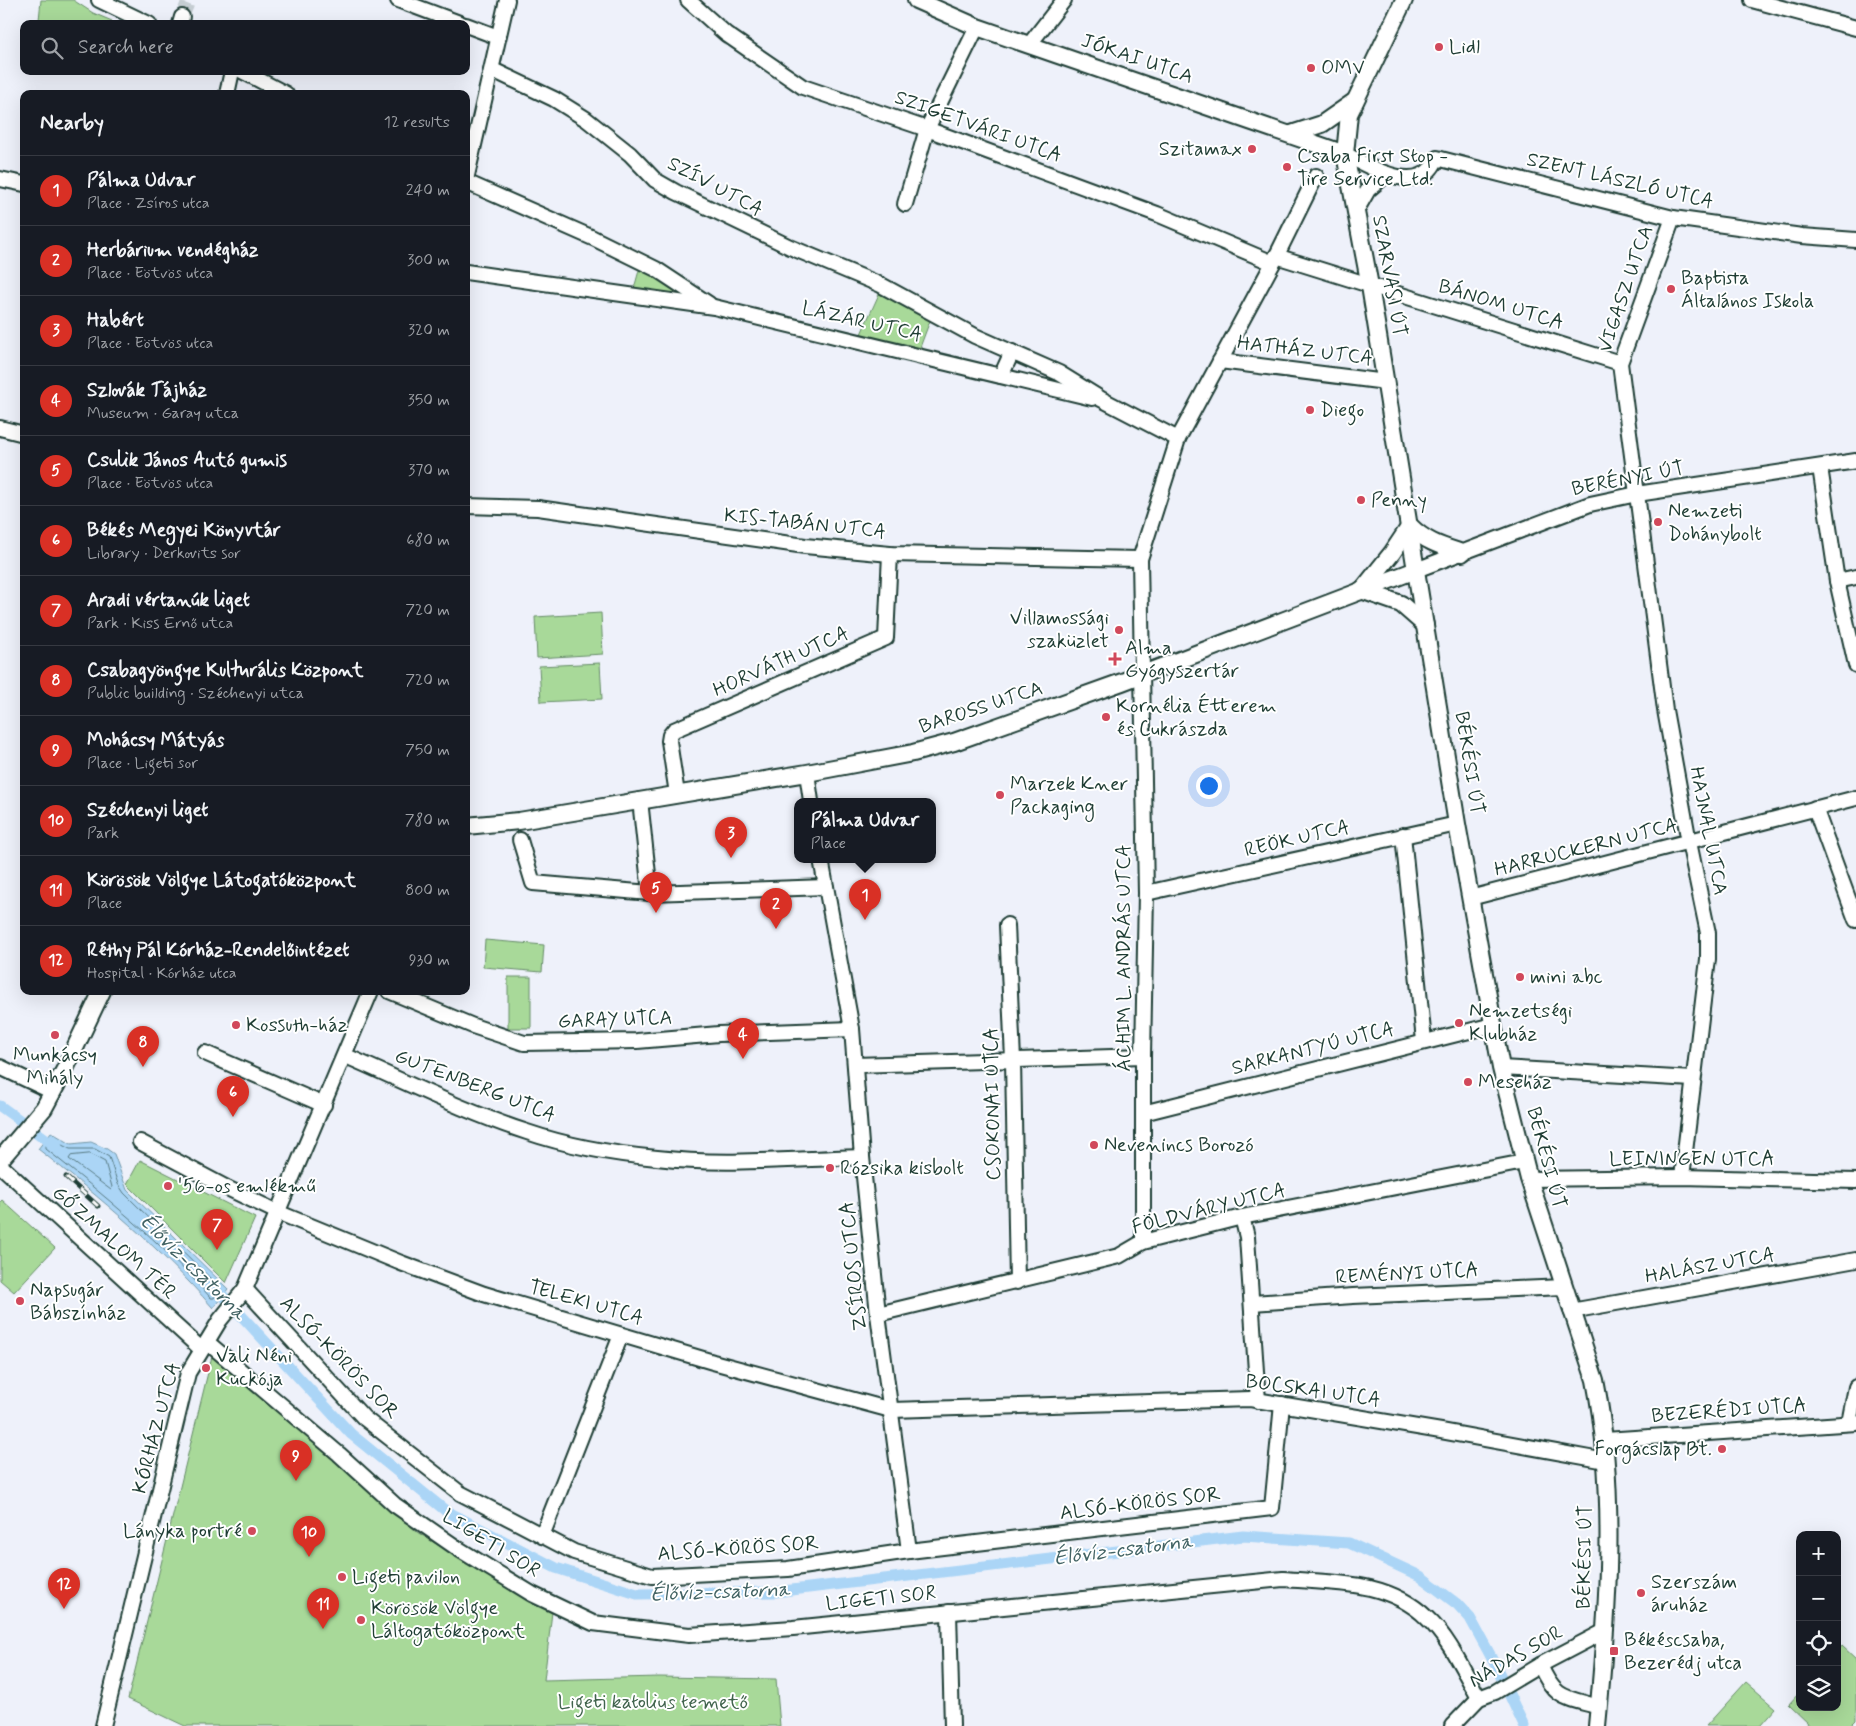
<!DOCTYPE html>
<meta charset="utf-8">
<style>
:root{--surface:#171b24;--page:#20242c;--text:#f1f3f6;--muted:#9ea1a6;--line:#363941;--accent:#d93025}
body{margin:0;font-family:Mynerve,sans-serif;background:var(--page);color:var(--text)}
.controls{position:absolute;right:15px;bottom:15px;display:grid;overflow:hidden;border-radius:10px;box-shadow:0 5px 20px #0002}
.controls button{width:45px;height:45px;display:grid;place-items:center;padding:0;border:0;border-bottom:1px solid var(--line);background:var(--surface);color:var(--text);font:25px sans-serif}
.you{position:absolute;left:1208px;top:785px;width:18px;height:18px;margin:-12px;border:4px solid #fff;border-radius:50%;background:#1a73e8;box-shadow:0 0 0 8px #1a73e833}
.badge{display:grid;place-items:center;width:32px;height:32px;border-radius:50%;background:var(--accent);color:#fff;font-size:16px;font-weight:700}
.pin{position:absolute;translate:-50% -41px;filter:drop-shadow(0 1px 2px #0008)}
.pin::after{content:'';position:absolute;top:26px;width:18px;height:15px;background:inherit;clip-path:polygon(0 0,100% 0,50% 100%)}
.popup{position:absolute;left:794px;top:798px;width:142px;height:65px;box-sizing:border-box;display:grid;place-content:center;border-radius:10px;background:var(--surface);filter:drop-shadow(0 1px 4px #0005);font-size:16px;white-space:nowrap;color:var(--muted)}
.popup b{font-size:19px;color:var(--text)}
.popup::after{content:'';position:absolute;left:50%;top:100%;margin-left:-10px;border:10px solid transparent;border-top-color:var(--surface)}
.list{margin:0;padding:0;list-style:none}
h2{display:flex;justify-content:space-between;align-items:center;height:65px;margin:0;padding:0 20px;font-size:21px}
h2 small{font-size:16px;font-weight:400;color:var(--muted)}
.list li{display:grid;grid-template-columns:32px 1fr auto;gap:15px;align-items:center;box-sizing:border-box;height:70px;padding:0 20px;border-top:1px solid var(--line)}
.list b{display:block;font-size:19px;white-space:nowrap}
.list p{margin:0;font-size:16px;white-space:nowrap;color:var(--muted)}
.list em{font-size:16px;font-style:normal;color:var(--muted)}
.icon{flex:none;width:28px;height:28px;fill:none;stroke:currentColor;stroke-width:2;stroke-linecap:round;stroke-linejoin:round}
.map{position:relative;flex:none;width:1856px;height:1726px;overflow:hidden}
.search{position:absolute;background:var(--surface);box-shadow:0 5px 20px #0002;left:20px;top:20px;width:450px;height:55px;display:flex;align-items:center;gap:12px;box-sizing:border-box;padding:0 18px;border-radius:10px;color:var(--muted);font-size:19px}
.panel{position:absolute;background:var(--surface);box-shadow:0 5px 20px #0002;left:20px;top:90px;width:450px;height:905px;border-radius:10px}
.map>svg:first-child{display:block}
.green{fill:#a8d999;stroke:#648b66}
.water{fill:#abd5f6;stroke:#7398a8}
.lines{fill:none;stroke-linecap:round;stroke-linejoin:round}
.shore{stroke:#577a82;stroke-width:1}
.canal{stroke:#abd5f6;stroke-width:11}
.minor-tunnel{stroke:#c5cdd2;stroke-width:14;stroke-dasharray:14 7;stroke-linecap:butt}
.minor-casing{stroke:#1f3d34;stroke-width:18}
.major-casing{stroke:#1f3d34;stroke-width:20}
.minor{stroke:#fff;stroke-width:14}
.major{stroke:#fff;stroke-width:16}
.rail-casing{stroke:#1f3d34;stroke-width:5}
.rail{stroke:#fff;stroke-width:3;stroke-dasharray:9;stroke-linecap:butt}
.poi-dot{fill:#d1495b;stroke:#fff;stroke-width:2}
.labels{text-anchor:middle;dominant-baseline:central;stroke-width:4;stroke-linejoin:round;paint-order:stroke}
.poi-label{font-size:20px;fill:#1f3d34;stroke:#fff;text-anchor:start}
.street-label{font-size:20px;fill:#1f3d34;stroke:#fff}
.park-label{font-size:20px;fill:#41644d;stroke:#fff}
.water-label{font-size:21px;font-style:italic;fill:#426364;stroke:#fff}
</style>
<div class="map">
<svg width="1856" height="1726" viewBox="0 0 1856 1726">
<rect width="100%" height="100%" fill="#eef1fa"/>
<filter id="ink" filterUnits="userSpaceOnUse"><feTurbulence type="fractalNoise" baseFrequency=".02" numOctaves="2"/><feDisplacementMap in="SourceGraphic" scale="10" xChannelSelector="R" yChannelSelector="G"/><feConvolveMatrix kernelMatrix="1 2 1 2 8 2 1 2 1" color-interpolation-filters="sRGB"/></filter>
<g filter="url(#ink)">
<g class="green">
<path d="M41,0h32l20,13 19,8 -2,3h-69l-2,-4z"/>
<path d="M640,267l52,29 -1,6 -58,-10z"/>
<path d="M879,294l52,24 -12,32 -58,-16z"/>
<path d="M601,613l2,41 -66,4 -2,-41z"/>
<path d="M600,663l2,36 -61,3 -2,-36z"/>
<path d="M485,940l59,5 -2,27 -59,-5z"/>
<rect x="508" y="977" width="23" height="51"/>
<path d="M140,1160l115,58 -29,65 -99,-99z"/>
<path d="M2,1200l53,48 -41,44 -14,-12v-78z"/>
<path d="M214,1348l203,184 79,49 56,31 -8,68 115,-3 117,2 4,47h-595l-57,-27z"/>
<path d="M1842,1646l14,13v61l-6,6h-40l-22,-21 12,-13v15h37v-55z"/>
<path d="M1746,1682l30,26 -16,18h-54z"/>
</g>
<path class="water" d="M51,1132l20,12 20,-2 16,7 7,5 13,36 101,99 -15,19c-54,-61 -111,-109 -175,-159z"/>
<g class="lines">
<g class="shore">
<path d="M52,1140l18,9h25l14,8 9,27 6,9 96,95 -6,10h-3c-50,-56 -106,-102 -165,-149v-3z"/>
<path d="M90,1154l15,8 7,25 -1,3 -42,-31 2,-3z"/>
</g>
<g class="canal">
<path d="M0,1106l57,41"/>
<path d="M213,1285l138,149 95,77 110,57 81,26 138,-2 468,-56 106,7 71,33 37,28 13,14 24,44 30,64"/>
</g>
<path class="minor-tunnel" d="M182,17l7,-17"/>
<defs>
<g id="minor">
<path d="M99,0l50,24"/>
<path d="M398,0l64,24"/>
<path d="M688,0l38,34 77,53 124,42 230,85 116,49"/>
<path d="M1752,0l104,28"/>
<path d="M180,24l2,-7"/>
<path d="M466,25l32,12"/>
<path d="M1029,45l35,-45"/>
<path d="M493,70l61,29 32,20 44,35 25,26 21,12 114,55 91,38 94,51 84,37 42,26 77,40"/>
<path d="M242,71l44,23"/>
<path d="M227,94l5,-23"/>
<path d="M1345,154c26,14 76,44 92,4l236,60 129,18 54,4"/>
<path d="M0,179l24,5"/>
<path d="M466,180l41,-180"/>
<path d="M466,182l127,56 63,31 53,35"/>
<path d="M905,204l22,-75 50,-102"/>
<path d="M1356,211l12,-21 19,-16"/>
<path d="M1673,218l-53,145 45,347 24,132 19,91v26l-26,218"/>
<path d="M1276,256l344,107"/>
<path d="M466,272l248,35 378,91"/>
<path d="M1220,361l166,21"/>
<path d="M1001,376l11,-24"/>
<path d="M0,428l24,6"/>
<path d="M1820,467l17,114 19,84"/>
<path d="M466,506l72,2 267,38 85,8 250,5"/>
<path d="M1416,570l174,-66 47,-10 219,-33"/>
<path d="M1837,581l19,-4"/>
<path d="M807,773l4,28"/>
<path d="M677,794l-8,-53 1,-6 4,-5 212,-92 4,-84"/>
<path d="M640,800l10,93 176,-6"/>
<path d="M1815,808l41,112"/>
<path d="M1403,835l21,206"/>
<path d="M520,840l13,43 117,10"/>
<path d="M821,859l31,170 10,128 16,157 31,237"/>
<path d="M1146,893l311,-69"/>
<path d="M1470,898l386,-100"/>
<path d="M1007,925l6,135 4,222"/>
<path d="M389,991l84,35 51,17 113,-2 82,-7 133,-5"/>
<path d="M205,1053l119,52"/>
<path d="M346,1056c60,26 119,56 181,76 41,14 87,22 130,26 67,8 137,1 205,-1"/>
<path d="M855,1065l288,-9"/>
<path d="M0,1067l53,25"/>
<path d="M1501,1068l192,11"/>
<path d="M1143,1113l350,-88"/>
<path d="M140,1142l85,45 52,25 124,51 83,31 229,68 178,48 359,-11 191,32 165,30"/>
<path d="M0,1165l201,184"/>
<path d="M1529,1179l153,-2 174,4"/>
<path d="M1242,1217l5,20 11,164"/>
<path d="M1143,1242v-186l3,-163 -6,-334 38,-120 95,-176 43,-87"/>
<path d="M245,1289l119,129 96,75 114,59 78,24 136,-7 121,-18 363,-43 10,-104"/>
<path d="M1252,1303l101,-7 211,-9"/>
<path d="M1571,1311l285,-51"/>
<path d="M878,1314l241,-58 24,-14 99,-25 282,-55"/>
<path d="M207,1342l132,112 56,51 62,43 75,46 61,29 96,12 104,-7 490,-49c50,4 105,1 144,39 23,21 37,54 52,80"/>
<path d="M1849,1423l7,-36"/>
<path d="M1605,1440l251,-17"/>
<path d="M542,1536l79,-201"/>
<path d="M949,1612l3,114"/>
<path d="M1540,1665c15,35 25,32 59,42"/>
<path d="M103,1726l85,-353 32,-53 25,-31 126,-298"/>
<path d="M1452,1726l27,-28 16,-6 45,-27 65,-34"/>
</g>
<g id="major">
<path d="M916,0l61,27 368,127"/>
<path d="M1404,0l-55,114 -4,40 25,132 87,538 44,244 28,111 66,201c22,111 13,233 2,346"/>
<path d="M1291,134l31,-10 33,-23"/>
<path d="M1410,526c16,16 31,20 52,27"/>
<path d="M1363,589l29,-36 18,-27"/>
<path d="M1361,590l40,14 24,21"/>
<path d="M466,826l53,-5 288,-48 106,-20 41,-11 168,-60 294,-112"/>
<path d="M0,1160l44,-52 21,-39 37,-78"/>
</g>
</defs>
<use href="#minor" class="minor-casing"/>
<use href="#major" class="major-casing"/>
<use href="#minor" class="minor"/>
<use href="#major" class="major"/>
<defs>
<path id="rail" d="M66,1177l32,29"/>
</defs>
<use href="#rail" class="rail-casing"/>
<use href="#rail" class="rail"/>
</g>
</g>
<g class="poi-dot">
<circle cx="1439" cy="47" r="5"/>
<circle cx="1311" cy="68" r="5"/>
<circle cx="1252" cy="149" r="5"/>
<circle cx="1287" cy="167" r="5"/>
<circle cx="1671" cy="289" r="5"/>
<circle cx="1310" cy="410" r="5"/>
<circle cx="1361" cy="500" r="5"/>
<circle cx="1658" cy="522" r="5"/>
<circle cx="1119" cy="630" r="5"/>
<path d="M1112.5 651.5h5v5h5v5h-5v5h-5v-5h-5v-5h5z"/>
<circle cx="1106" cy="717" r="5"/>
<circle cx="1000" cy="795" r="5"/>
<circle cx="1520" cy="977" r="5"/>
<circle cx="1459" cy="1023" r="5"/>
<circle cx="236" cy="1025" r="5"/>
<circle cx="55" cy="1035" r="5"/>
<circle cx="1468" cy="1082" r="5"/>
<circle cx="1094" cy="1145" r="5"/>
<circle cx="830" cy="1168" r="5"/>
<circle cx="168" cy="1186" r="5"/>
<circle cx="20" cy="1301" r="5"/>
<circle cx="206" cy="1368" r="5"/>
<circle cx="1722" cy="1449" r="5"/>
<circle cx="252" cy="1531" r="5"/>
<circle cx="342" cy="1577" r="5"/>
<circle cx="1641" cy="1593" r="5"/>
<circle cx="361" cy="1620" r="5"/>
<rect x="1609" y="1646" width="10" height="10" rx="2.5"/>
</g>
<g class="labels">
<g class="poi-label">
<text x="1449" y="47">Lidl</text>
<text x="1321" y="68">OMV</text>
<text x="1242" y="149" text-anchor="end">Szitamax</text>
<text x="1297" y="156">Csaba First Stop -<tspan x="1297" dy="23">Tire Service Ltd.</tspan></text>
<text x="1681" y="278">Baptista<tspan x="1681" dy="23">Általános Iskola</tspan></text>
<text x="1320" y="410">Diego</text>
<text x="1371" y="500">Penny</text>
<text x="1668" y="511">Nemzeti<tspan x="1668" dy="23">Dohánybolt</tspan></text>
<text x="1109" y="618" text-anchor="end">Villamossági<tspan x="1109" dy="23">szaküzlet</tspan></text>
<text x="1125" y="648">Alma<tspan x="1125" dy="23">Gyógyszertár</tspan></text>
<text x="1116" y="706">Kornélia Étterem<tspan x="1116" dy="23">és Cukrászda</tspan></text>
<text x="1010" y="784">Marzek Kner<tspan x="1010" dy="23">Packaging</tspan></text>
<text x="1530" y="977">mini abc</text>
<text x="1469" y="1011">Nemzetségi<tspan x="1469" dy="23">Klubház</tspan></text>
<text x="246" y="1025">Kossuth-ház</text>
<text x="55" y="1055" text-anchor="middle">Munkácsy<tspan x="55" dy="23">Mihály</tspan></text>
<text x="1478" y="1082">Meseház</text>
<text x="1104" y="1145">Nevenincs Borozó</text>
<text x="840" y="1168">Rózsika kisbolt</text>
<text x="178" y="1186">'56-os emlékmű</text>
<text x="30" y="1290">Napsugár<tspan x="30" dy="23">Bábszínház</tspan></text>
<text x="216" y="1356">Vali Néni<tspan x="216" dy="23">Kuckója</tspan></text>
<text x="1712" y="1449" text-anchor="end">Forgácslap Bt.</text>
<text x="242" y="1531" text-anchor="end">Lányka portré</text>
<text x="352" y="1577">Ligeti pavilon</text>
<text x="1651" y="1582">Szerszám<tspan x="1651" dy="23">áruház</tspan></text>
<text x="371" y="1608">Körösök Völgye<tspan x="371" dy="23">Láltogatóközpont</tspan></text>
<text x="1624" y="1640">Békéscsaba,<tspan x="1624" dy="23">Bezerédj utca</tspan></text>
</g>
<g class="street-label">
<text transform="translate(1137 59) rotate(19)">JÓKAI UTCA</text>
<text transform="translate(978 127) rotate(20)">SZIGETVÁRI UTCA</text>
<text transform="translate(1620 181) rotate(13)">SZENT LÁSZLÓ UTCA</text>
<text transform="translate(715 187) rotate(28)">SZÍV UTCA</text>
<text transform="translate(1389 276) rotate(80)">SZARVASI ÚT</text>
<text transform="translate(1626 289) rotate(-71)">VIGASZ UTCA</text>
<text transform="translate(1501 305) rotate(17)">BÁNOM UTCA</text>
<text transform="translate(862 322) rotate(13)">LÁZÁR UTCA</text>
<text transform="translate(1305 351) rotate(7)">HATHÁZ UTCA</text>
<text transform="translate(1628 479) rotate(-11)">BERÉNYI ÚT</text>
<text transform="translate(805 524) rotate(6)">KIS-TABÁN UTCA</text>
<text transform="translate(781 662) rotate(-24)">HORVÁTH UTCA</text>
<text transform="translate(981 708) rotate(-18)">BAROSS UTCA</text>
<text transform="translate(1469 763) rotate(81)">BÉKÉSI ÚT</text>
<text transform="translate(1708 831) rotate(79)">HAJNAL UTCA</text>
<text transform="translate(1297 839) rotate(-13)">REÖK UTCA</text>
<text transform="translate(1586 848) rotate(-14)">HARRUCKERN UTCA</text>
<text transform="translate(1124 958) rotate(-90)">ÁCHIM L. ANDRÁS UTCA</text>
<text transform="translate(615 1020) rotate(-2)">GARAY UTCA</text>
<text transform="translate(1313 1049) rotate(-14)">SARKANTYÚ UTCA</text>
<text transform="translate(475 1086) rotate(21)">GUTENBERG UTCA</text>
<text transform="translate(993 1104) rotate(-91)">CSOKONAI UTCA</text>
<text transform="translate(1546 1158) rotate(75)">BÉKÉSI ÚT</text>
<text x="1692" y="1159">LEININGEN UTCA</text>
<text transform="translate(1209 1209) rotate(-14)">FÖLDVÁRY UTCA</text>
<text transform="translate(114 1243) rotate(42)">GŐZMALOM TÉR</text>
<text transform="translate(854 1266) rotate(-96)">ZSÍROS UTCA</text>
<text transform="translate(1710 1266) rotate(-10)">HALÁSZ UTCA</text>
<text transform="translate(1407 1274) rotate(-3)">REMÉNYI UTCA</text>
<text transform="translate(586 1303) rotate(16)">TELEKI UTCA</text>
<text transform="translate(339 1358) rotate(46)">ALSÓ-KÖRÖS SOR</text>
<text transform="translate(1313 1391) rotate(8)">BOCSKAI UTCA</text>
<text transform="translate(1729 1411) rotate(-4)">BEZERÉDI UTCA</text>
<text transform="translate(157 1428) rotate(-75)">KÓRHÁZ UTCA</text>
<text transform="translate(1140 1504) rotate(-7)">ALSÓ-KÖRÖS SOR</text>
<text transform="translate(491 1544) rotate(32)">LIGETI SOR</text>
<text transform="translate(738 1549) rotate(-4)">ALSÓ-KÖRÖS SOR</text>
<text transform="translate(1585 1557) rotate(-89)">BÉKÉSI ÚT</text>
<text transform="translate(881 1599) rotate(-6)">LIGETI SOR</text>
<text transform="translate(1516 1657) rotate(-30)">NÁDAS SOR</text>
</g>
<g class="park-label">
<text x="653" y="1702">Ligeti katolius temető</text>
</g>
<g class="water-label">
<text transform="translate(193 1267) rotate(45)">Élővíz-csatorna</text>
<text transform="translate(1123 1550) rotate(-7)">Élővíz-csatorna</text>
<text transform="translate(720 1592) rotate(-2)">Élővíz-csatorna</text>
</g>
</g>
</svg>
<div class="controls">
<button>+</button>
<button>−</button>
<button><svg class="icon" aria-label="locate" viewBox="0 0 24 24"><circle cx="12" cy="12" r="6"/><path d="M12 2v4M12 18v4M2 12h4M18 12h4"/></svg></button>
<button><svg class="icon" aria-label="layers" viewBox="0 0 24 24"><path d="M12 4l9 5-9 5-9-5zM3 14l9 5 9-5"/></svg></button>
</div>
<div class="you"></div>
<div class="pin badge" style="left:865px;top:920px">1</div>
<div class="popup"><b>Pálma Udvar</b>Place</div>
<div class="pin badge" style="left:776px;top:929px">2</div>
<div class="pin badge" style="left:731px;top:858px">3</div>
<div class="pin badge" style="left:743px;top:1059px">4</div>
<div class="pin badge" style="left:656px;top:913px">5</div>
<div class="pin badge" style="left:233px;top:1117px">6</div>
<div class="pin badge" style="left:217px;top:1250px">7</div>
<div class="pin badge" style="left:143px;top:1067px">8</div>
<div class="pin badge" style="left:296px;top:1481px">9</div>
<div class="pin badge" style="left:309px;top:1557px">10</div>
<div class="pin badge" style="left:323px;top:1629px">11</div>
<div class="pin badge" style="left:64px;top:1609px">12</div>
<div class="search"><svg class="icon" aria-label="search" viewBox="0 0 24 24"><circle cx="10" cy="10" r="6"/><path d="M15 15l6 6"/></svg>Search here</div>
<section class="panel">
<h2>Nearby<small>12 results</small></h2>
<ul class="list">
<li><span class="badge">1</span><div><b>Pálma Udvar</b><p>Place · Zsíros utca</p></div><em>240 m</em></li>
<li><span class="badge">2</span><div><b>Herbárium vendégház</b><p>Place · Eötvös utca</p></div><em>300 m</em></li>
<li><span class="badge">3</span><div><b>Habért</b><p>Place · Eötvös utca</p></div><em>320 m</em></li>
<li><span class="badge">4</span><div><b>Szlovák Tájház</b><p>Museum · Garay utca</p></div><em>350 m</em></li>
<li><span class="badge">5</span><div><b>Csulik János Autó gumis</b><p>Place · Eötvös utca</p></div><em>370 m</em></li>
<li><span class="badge">6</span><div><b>Békés Megyei Könyvtár</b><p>Library · Derkovits sor</p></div><em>680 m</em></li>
<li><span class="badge">7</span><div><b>Aradi vértanúk liget</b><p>Park · Kiss Ernő utca</p></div><em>720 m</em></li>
<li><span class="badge">8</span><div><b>Csabagyöngye Kulturális Központ</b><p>Public building · Széchenyi utca</p></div><em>720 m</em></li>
<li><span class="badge">9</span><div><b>Mohácsy Mátyás</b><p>Place · Ligeti sor</p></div><em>750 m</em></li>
<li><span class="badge">10</span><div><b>Széchenyi liget</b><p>Park</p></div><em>780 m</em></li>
<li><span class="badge">11</span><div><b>Körösök Völgye Látogatóközpont</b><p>Place</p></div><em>800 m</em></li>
<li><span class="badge">12</span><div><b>Réthy Pál Kórház-Rendelőintézet</b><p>Hospital · Kórház utca</p></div><em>930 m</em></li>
</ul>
</section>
</div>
